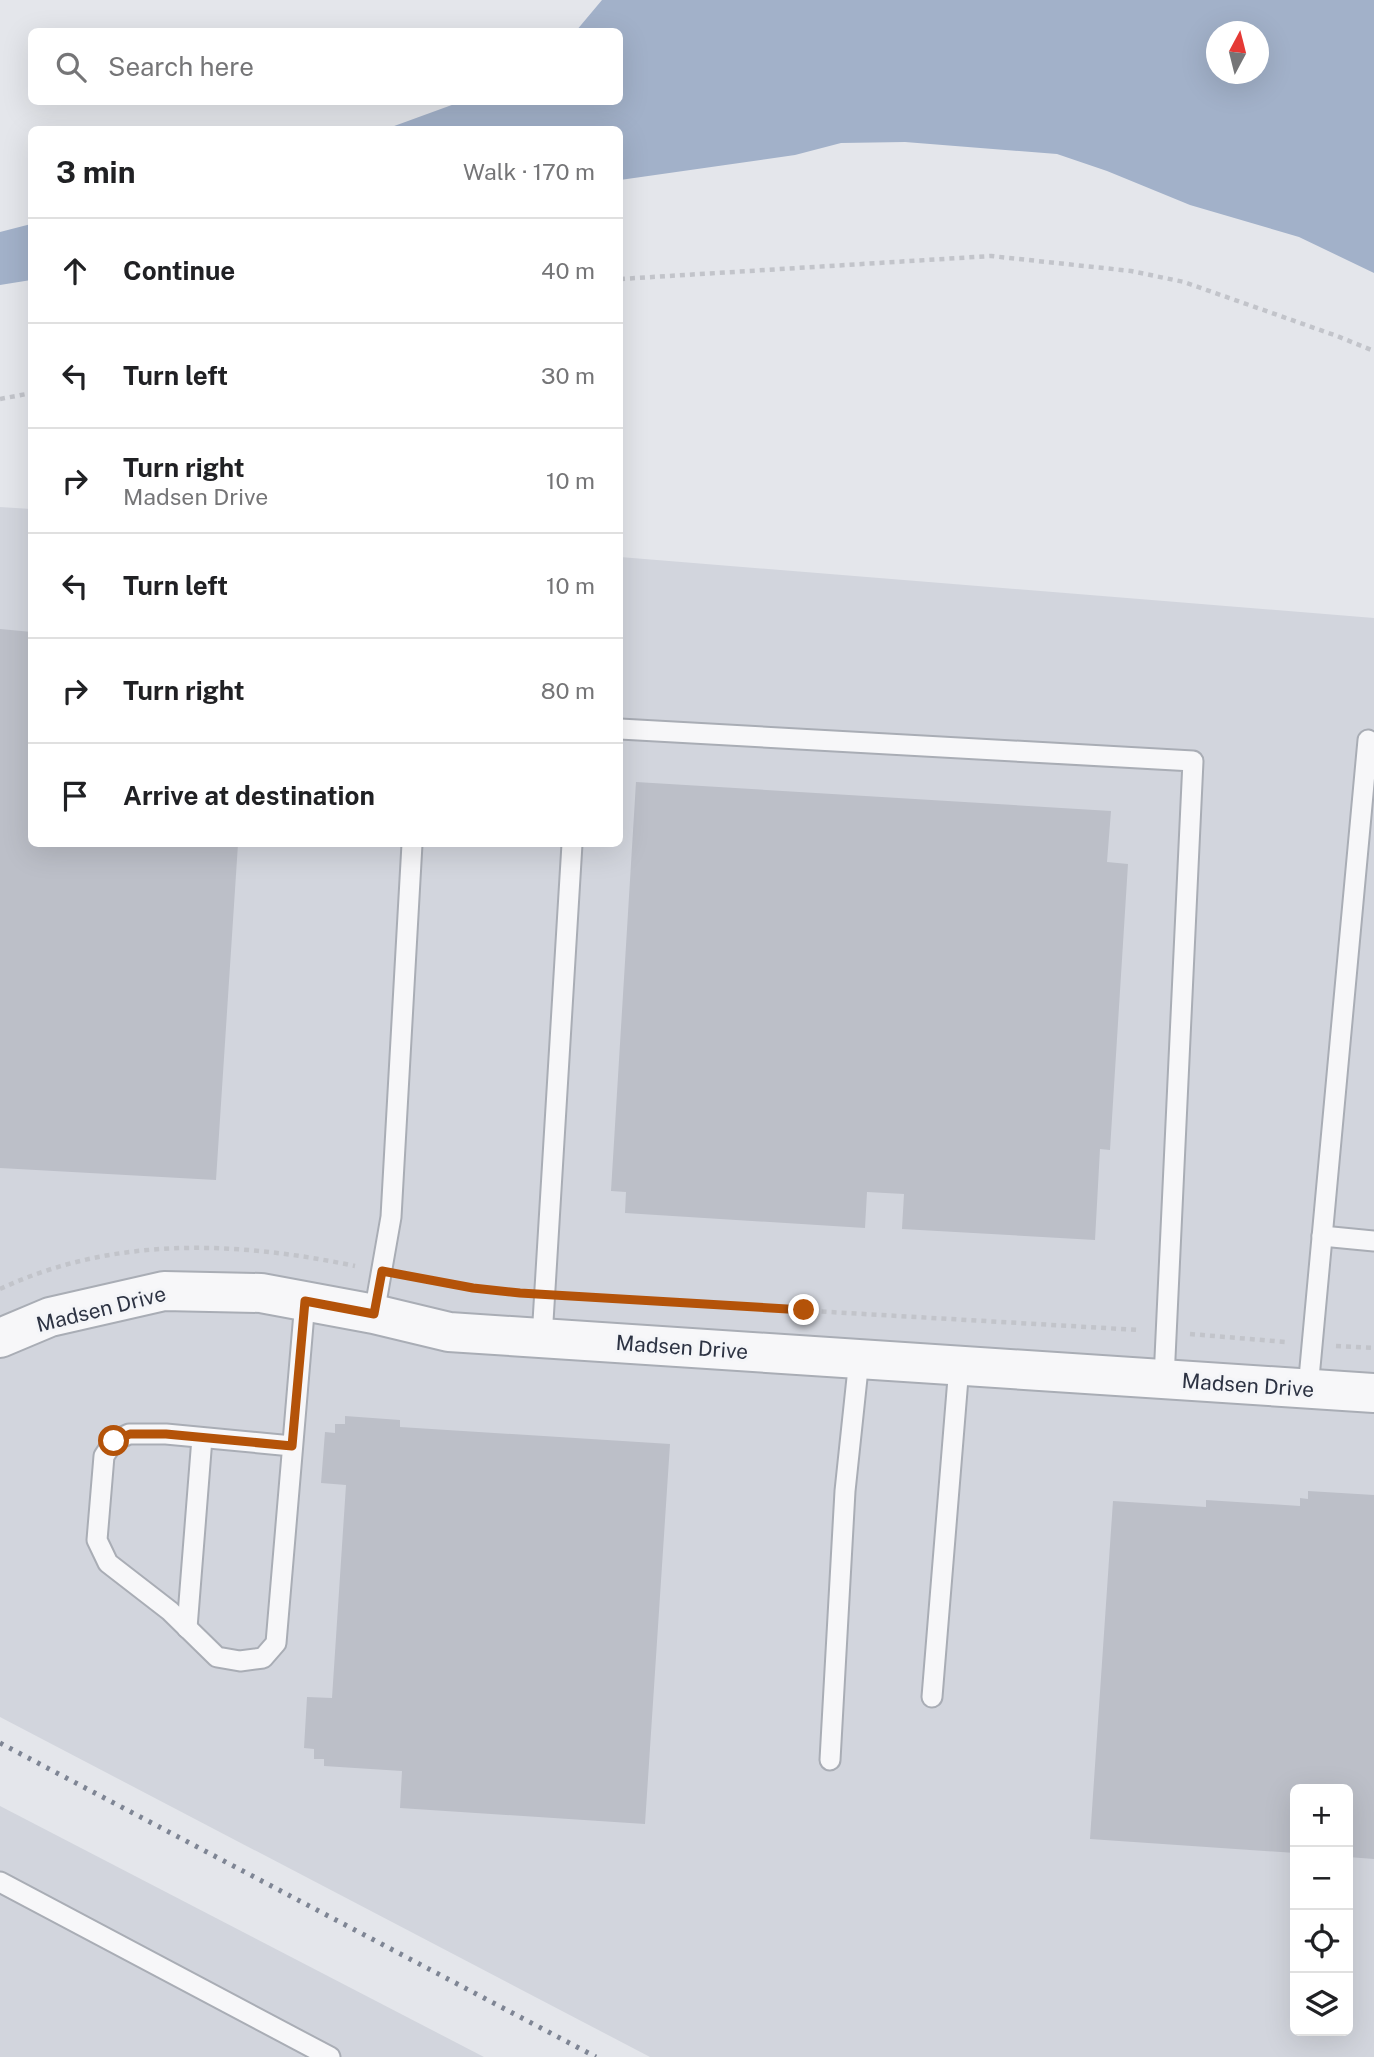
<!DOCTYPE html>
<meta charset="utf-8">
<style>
:root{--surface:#fff;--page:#f6f6f6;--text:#202124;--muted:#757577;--line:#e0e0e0}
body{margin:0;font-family:"Public Sans",sans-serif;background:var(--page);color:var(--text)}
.controls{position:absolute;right:21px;bottom:21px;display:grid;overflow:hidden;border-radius:10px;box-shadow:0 7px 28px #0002}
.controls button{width:63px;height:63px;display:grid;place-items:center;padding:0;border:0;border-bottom:2px solid var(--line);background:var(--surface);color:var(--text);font:35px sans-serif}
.compass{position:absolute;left:1206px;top:21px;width:63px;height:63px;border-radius:50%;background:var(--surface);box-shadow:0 7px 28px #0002;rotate:7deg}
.stop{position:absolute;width:21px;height:21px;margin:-16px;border:5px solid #b45309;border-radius:50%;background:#fff}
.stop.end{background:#b45309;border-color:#fff;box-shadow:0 2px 7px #0008}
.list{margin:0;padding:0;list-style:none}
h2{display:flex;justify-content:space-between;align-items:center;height:91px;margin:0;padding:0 28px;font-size:30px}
h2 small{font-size:23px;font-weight:400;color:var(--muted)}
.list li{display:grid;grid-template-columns:46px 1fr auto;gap:21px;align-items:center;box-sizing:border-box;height:105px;padding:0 28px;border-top:2px solid var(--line)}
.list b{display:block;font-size:26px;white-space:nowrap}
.list p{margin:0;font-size:23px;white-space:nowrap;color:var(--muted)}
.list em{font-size:23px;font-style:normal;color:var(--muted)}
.icon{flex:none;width:38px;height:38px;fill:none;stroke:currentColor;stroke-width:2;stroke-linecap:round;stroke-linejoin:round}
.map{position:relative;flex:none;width:1374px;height:2057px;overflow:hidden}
.search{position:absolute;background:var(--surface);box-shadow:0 7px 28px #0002;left:28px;top:28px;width:595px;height:77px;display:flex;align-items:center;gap:18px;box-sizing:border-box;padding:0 24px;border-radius:10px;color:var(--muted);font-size:26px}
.panel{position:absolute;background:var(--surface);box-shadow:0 7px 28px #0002;left:28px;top:126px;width:595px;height:721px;border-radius:10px}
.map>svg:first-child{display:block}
.built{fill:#d2d5dd;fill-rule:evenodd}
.water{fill:#a2b1c9;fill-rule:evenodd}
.building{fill:#bcbfc8}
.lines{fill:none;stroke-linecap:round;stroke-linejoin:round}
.service-casing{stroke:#a9adb5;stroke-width:23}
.minor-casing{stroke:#a9adb5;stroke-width:42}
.path{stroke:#c2c4ca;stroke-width:4.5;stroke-dasharray:5 5;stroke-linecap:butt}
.service{stroke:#f7f7f9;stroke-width:19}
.minor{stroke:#f7f7f9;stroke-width:38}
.rail{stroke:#7e8594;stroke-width:5;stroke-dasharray:3.5 7;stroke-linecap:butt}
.route{stroke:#b45309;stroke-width:9}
.labels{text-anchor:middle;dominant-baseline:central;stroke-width:6;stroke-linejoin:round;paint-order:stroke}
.street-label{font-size:21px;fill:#2d3343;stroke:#f4f5f8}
</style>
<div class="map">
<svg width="1374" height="2057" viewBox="0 0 1374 2057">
<rect width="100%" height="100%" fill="#e4e6eb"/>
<g class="built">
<path d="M0,507l31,2 1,335h588v-287l754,61v1439h-724l-650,-340zM1295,1789h53v242h-53z"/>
<path d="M0,1806l484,251h-484z"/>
</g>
<g class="water">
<path d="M602,0h772v273l-75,-36 -109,-32 -83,-34 -50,-17 -152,-12 -64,1 -46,12 -175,25v-50l-234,-1 74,-27h160v-70l-44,-1zM1216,32h42v42h-42z"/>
<path d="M31,224v56l-31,5v-53z"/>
</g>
<g class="building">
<path d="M0,629l32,3v212h206l-22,336 -216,-12z"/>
<path d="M636,782l475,29 -4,51 21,2 -18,286 -10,-1 -5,91 -193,-11 2,-35 -37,-2 -2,36 -240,-15 1,-21 -15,-1z"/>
<path d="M345,1416l55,4v7l270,17 -25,380 -245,-16 2,-37 -78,-5v-7h-10v-10l-10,-1 3,-51 25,1 14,-213 -25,-2 4,-51 10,1v-9h10z"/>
<path d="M1308,1491l66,4v364l-26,-2v-68h-53v64l-205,-14 23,-338 93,6v-7l94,6v-8l8,1z"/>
</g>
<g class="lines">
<defs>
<g id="service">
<path d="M620,729l573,32 -29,618"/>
<path d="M1322,1236l52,5"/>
<path d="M374,1314l17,-97 21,-373"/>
<path d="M542,1338l30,-494"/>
<path d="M1308,1389l60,-649"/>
<path d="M292,1446l-126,-12h-37l-15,7 -10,15 -7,84 11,23 62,48 47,46 23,4 23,-3 13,-15 29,-342"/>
<path d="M187,1628l15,-190"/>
<path d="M932,1697l27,-331"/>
<path d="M830,1760l15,-269 14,-132"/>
<path d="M0,1882l330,175"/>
</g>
<path id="minor" d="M0,1338l50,-21 114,-26 97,2 113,21 75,18 925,61"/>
</defs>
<use href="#service" class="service-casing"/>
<use href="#minor" class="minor-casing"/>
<g class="path">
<path d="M620,279l371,-23 140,15 53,11 153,54 37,15"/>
<path d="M0,399l32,-6"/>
<path d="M405,1276l68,12 48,5"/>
<path d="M0,1289c113,-53 236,-48 355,-23"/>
<path d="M572,1297l567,33"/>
<path d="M1190,1334l96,8"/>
<path d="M1336,1346l38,2"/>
</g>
<use href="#service" class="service"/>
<use href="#minor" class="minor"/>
<path class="rail" d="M0,1743l596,314"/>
</g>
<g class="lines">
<path class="route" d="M114,1441l16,-7h36l126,12 13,-145 69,13 8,-43 91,17 47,5 284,17"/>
</g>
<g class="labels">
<g class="street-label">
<text transform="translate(101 1309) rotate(-14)">Madsen Drive</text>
<text transform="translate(682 1347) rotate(4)">Madsen Drive</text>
<text transform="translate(1248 1385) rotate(4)">Madsen Drive</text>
</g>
</g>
</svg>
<div class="controls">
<button>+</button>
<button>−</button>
<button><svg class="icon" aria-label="locate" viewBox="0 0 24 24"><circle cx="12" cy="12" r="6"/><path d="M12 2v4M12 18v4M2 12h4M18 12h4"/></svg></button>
<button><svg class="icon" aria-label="layers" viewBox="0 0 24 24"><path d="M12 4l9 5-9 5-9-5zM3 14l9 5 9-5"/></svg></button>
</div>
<svg class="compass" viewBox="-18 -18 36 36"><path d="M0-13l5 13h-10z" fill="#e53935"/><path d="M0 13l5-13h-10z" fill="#757577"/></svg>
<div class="stop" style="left:114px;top:1441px"></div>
<div class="stop end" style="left:804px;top:1310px"></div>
<div class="search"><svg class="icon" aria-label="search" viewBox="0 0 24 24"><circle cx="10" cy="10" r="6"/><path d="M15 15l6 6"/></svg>Search here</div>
<section class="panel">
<h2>3 min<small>Walk · 170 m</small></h2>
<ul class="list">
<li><svg class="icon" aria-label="ahead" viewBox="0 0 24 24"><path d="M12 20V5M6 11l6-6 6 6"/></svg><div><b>Continue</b></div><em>40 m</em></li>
<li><svg class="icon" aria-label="left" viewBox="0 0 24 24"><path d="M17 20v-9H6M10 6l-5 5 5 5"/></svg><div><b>Turn left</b></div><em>30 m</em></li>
<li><svg class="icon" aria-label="right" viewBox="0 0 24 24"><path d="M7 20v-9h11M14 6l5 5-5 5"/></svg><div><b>Turn right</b><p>Madsen Drive</p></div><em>10 m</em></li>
<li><svg class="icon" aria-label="left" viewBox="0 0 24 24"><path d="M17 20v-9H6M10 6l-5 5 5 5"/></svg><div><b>Turn left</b></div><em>10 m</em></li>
<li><svg class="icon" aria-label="right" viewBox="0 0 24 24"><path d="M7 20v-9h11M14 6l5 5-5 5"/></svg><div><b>Turn right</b></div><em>80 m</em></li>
<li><svg class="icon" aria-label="arrive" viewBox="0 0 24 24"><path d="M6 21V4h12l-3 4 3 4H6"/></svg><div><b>Arrive at destination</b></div></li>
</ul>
</section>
</div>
